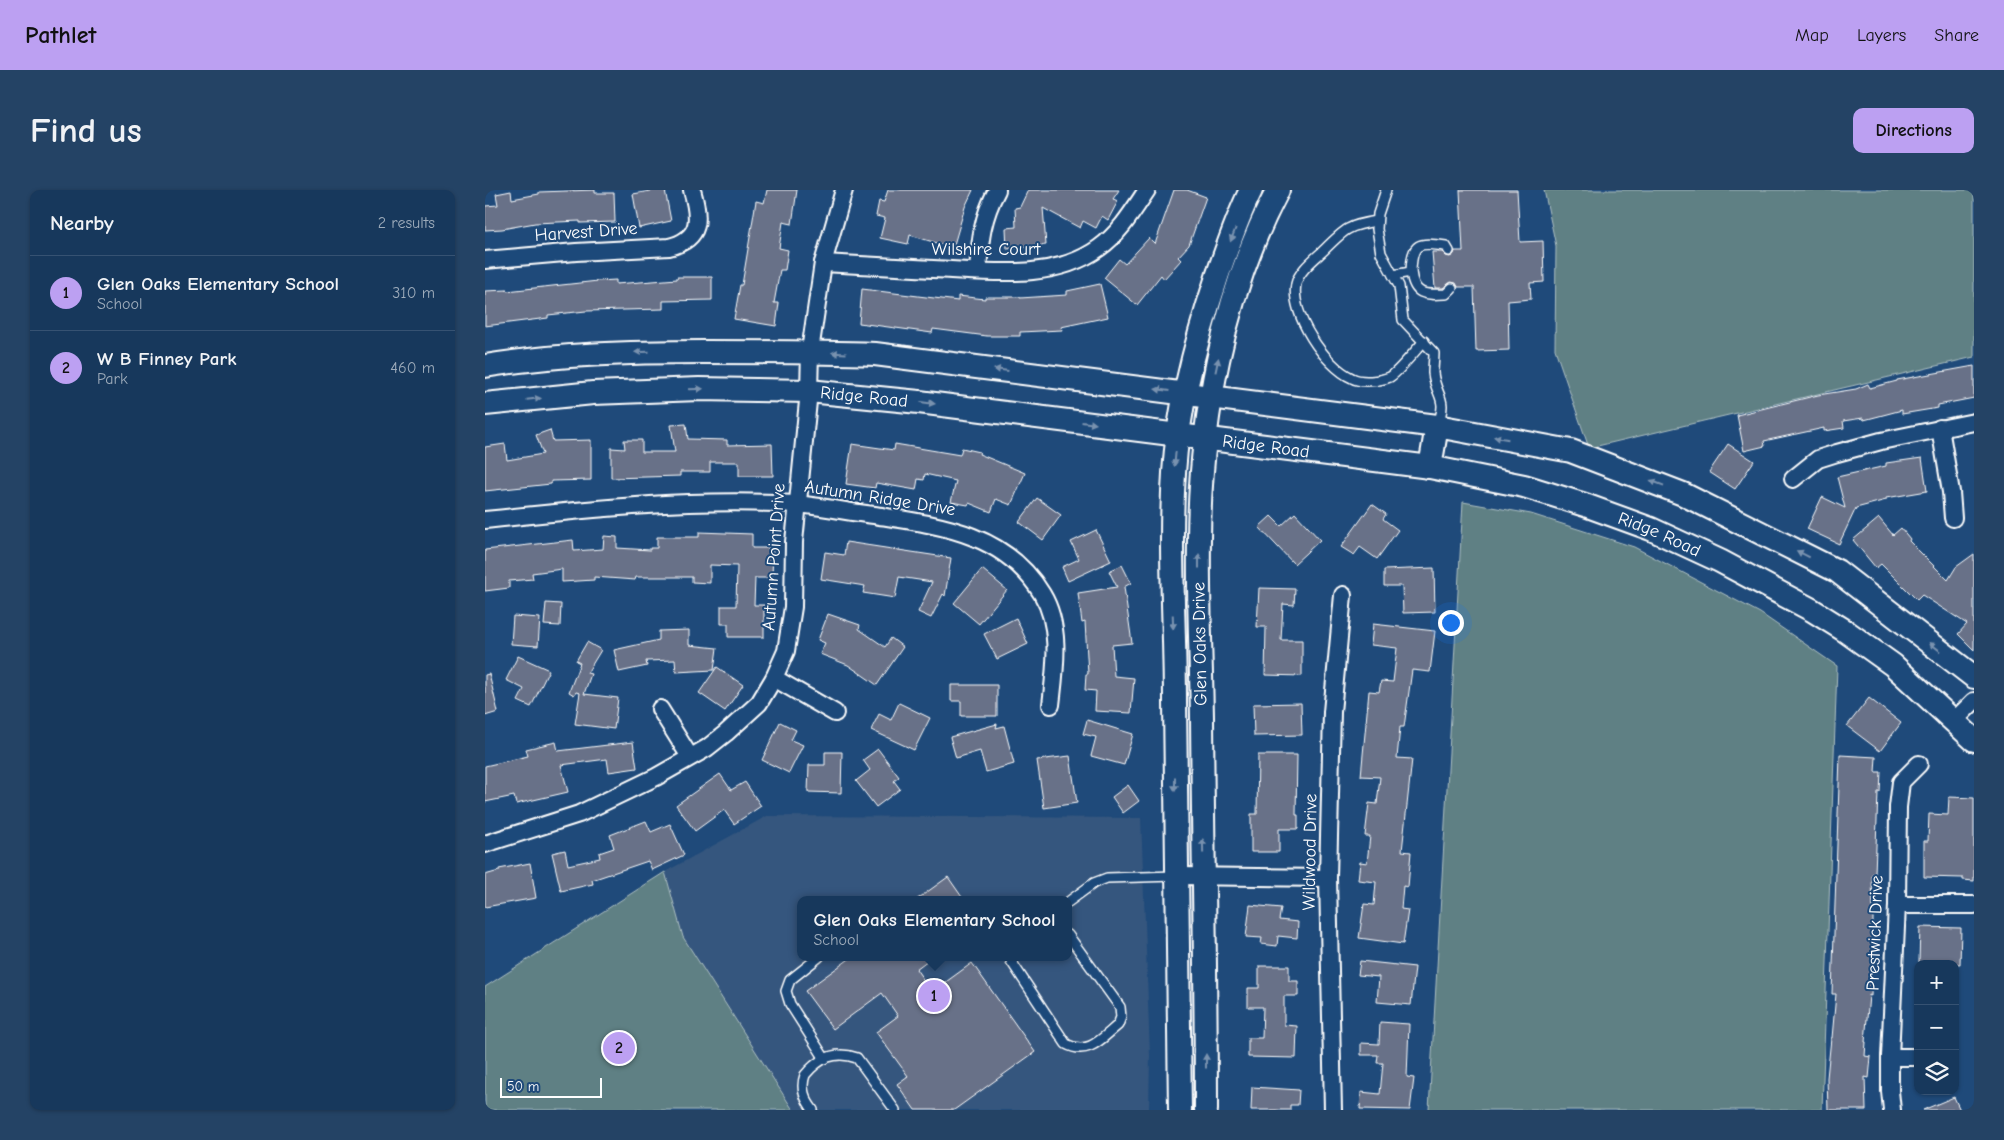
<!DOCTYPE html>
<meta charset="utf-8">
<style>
:root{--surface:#17385c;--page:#244365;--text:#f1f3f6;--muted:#9eacbb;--line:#365272;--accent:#bca0f2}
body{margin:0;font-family:"Comic Neue",sans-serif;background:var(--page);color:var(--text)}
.controls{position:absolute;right:15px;bottom:15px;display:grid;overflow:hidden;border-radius:10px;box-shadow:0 1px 4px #0004}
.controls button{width:45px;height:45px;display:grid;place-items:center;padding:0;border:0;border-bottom:1px solid var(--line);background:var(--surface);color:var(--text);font:25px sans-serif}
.scale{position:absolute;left:15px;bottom:12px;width:102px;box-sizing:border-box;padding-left:5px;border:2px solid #fff;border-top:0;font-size:14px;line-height:18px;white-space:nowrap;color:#fff;-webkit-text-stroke:4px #1f4a7a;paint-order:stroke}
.you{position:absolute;left:965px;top:432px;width:18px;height:18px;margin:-12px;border:4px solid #fff;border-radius:50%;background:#1a73e8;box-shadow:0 0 0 8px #1a73e833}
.badge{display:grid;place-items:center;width:32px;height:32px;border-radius:50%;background:var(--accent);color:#111;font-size:16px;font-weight:700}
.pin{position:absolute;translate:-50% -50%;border:2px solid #fff;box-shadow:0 1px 5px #0006}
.popup{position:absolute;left:312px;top:706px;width:275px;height:65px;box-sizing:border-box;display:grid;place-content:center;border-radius:10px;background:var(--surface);filter:drop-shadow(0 1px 4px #0005);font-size:16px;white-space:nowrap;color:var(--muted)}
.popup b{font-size:19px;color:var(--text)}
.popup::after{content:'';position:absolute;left:50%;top:100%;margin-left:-10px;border:10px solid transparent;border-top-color:var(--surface)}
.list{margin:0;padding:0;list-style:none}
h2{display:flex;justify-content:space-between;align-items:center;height:65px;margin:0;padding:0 20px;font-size:21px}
h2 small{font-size:16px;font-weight:400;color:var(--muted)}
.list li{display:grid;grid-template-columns:32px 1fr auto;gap:15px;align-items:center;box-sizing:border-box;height:75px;padding:0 20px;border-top:1px solid var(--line)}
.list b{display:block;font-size:19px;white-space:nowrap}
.list p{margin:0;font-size:16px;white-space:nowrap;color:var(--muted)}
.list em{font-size:16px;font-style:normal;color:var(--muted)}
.icon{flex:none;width:28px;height:28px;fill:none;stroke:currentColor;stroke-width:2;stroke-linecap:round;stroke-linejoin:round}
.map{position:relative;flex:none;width:1489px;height:920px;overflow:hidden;border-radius:10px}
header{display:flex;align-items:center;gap:30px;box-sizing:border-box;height:70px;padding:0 25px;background:var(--accent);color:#111}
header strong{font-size:24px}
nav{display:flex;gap:28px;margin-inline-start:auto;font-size:18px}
.intro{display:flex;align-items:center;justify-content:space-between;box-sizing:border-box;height:120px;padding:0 30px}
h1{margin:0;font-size:35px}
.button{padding:12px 22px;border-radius:10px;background:var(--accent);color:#111;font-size:18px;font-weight:700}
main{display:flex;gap:30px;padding:0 30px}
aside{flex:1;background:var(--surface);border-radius:10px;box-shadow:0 1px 4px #0004}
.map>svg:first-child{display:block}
.built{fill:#35567e;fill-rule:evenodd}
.green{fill:#5f8084;stroke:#afc0c2}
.building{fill:#687188;stroke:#fff}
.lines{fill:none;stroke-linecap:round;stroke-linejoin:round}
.lane-casing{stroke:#fff;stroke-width:12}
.street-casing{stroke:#fff;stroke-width:20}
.secondary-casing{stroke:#fff;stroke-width:26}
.lane{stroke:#1f4a7a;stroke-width:9}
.street{stroke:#1f4a7a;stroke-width:16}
.secondary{stroke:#1f4a7a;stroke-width:22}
.oneway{fill:#7992af}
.labels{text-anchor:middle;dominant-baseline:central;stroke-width:4;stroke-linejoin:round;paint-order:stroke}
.street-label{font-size:18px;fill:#fff;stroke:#1f4a7a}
</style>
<header>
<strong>Pathlet</strong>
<nav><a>Map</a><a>Layers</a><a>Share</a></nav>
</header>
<div class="intro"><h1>Find us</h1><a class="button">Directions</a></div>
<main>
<aside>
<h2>Nearby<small>2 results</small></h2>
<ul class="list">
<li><span class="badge">1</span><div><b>Glen Oaks Elementary School</b><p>School</p></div><em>310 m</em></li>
<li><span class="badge">2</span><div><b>W B Finney Park</b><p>Park</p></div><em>460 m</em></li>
</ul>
</aside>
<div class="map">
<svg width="1489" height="920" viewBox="0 0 1489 920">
<rect width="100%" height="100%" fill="#1f4a7a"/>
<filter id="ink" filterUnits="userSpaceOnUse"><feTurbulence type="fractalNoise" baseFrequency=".02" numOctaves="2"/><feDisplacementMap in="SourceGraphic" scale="10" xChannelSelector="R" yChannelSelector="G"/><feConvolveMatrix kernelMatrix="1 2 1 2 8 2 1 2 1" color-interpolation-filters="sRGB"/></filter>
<g filter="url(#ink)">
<path class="built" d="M282,626l374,2 9,237 -1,55h-356l-110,-173 -18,-65zM315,710h268v57h-268z"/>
<g class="green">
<path d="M1059,0h430v167l-385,91 -34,-99 1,-103z"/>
<path d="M978,312l68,12 103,33 126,66 77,53 -15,444h-393z"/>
<path d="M180,682l18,65 110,173h-308v-123z"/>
</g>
<g class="building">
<path d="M110,0v3h19l1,29 -35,1v-2l-45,2 -33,6 -17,1v-24l13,-1 -2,-11 15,-3 1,8 27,-5v-2z"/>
<path d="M171,0h9l6,31 -32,7 -6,-34z"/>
<path d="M282,0h30l-5,34 -9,-2 -4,26 9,2 -3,20h-5l-6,33h5l-3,23 -42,-7 6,-34h2l14,-84 8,2z"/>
<path d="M403,0h85l-8,17 -12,41 -43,-13 -2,9 -28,-6 5,-20 -9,-2 3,-15 5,1z"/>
<path d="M543,0h91l-6,9 5,2 -10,19 -6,-4 -6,12 -13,-7 -3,7 -37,-20 3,37 -39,4 -1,-21 10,-1 -1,-19 5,-1z"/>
<path d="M689,0h13l19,7 -17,48 -11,12 3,3 -17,19 -3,-4 -24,30 -33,-27 15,-19 6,5 24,-26 6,6z"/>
<path d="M975,0h57l3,52 23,-1 1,41 -14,1 1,16 -23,2 1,49 -33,1 -2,-64h-16l-2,-4 -5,-1 -8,6h-8l-3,-36h10l4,4 4,1 4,-3 1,-3h8z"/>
<path d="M192,87h35v23l-49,1v8l-77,2 -38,4v3l-63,8v-35l22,-1v1l91,-10 18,-1v4l61,-5z"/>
<path d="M615,94l8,33 -47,10 1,3 -42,2v4h-33l-54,-7 -1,4 -73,-10 3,-34 96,12v-5l27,3v-2h35v1l47,-3v-4z"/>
<path d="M1489,176v32l-36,7v3l-36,6v-4l-38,10 -1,-2 -20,3 1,7 -20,3v-3l-60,13 1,5 -21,5 -7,-36 81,-20 38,-6 12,-5 2,4 27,-7v-1z"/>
<path d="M201,234l2,15 39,1v5l45,-1 1,32h-34v-14h-29v10h-30v4l-69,2v-30l14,1 -1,-9h18v12h33l-4,-27z"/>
<path d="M65,240l3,11 38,-1v40l-40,1v3l-66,7v-44l20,-3 2,16 36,-6 -7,-19z"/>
<path d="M367,254l42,6 1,-6 65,11 2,-7 18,4 -1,2 46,19 -14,32 -15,-6 -5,13 -22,-9 -1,2 -17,-3 5,-21 -31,-7 -1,6 -6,-1 -2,11 -40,-7 -1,5 -29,-4z"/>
<path d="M1243,254l26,17 -19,28 -26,-17z"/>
<path d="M1437,268l5,33 -41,7v2l-30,8 -17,36 -32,-15 15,-32 23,11 -8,-31 49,-11v-3z"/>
<path d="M552,308l24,17 -18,25 -24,-18z"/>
<path d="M887,314l14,10 -3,5 15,11 -21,29 -17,-12 -6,8 -13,-8z"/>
<path d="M810,323l25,27 -26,24 -35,-37 12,-11 10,10z"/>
<path d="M1394,328l14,17 8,-7 9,11 -1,2 39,39 8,-13 18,-13v96l-16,-16 9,-10 -45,-29 -5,5 -36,-36 -5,4 -23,-28z"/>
<path d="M611,340l15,31 -43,20 -6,-14 17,-8 -8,-17z"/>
<path d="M214,342l53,2v14h21l-1,30h-17l-1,27h10v32h-36v-13h-7v-18h15l1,-40 -27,-1v18l-18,-1v-5h-56l-1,3 -41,-3v3l-32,2v-13l-30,4 1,6 -24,2v7l-24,3v-41l88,-10 1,11 29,-2 1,-13 13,1v11l33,2v-2h7v-11h42z"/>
<path d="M361,352l105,16 -6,38 -2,-2 -12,24 -13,-6 14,-30 -33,-5 -4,21 -32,-5 2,-7 -44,-7 4,-27 19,3z"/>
<path d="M637,375l9,18 -7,4 8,56 -20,2 2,31 20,2 -3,35 -36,-2 1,-20 -11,-1 1,-16h2l-3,-52 -3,1 -4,-30 39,-6 -8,-16z"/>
<path d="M949,378l1,44 -32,1 -1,-27h-18v-16z"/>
<path d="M497,379l25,21 -28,34 -25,-21z"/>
<path d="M774,398l36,1 -1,16 -11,-1 -2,36h21v36l-37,-1 1,-48h-9z"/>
<path d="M61,413l15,1 -1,22 -16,-1z"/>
<path d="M343,424l32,11 -1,4 26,18 6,-9 12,9 -26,38 -29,-20 -28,-11 5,-11 -7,-3z"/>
<path d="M28,426l27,2 -2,28 -27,-2z"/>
<path d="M531,428l12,26 -31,15 -13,-25z"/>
<path d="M888,434l62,7 -5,41 -18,-2 -8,57h-4l-3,31 15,1 -10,92 9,1 -3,35 -5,-1 -2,23 7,1 -5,34 -44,-6 5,-34 10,1 2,-23 -18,-2 2,-18 7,1 3,-27h-5l4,-33 8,1 3,-27 -19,-1 8,-85 10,1 2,-11 12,1 4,-34 -26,-3z"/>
<path d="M204,440v15l28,3 -3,22 -38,2 -1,-12 -29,1 1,5 -28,6 -5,-22 45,-10v-9z"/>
<path d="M102,452l14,8 -14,23 4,1 -7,20 34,4 -4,31 -39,-5 5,-31 -4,-1 -2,3 -5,-3 11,-29 -4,-2z"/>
<path d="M33,466l31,14 -18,37 -13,-6 6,-12 -18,-9z"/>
<path d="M232,477l26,18 -18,26 -26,-18z"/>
<path d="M4,484l9,38 -13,4v-41z"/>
<path d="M466,495h46v31h-36v-15h-10z"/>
<path d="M1384,508l32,25 -21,28 -33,-25z"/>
<path d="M414,513l31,15 -16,32 -43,-20 8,-16 12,6z"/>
<path d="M816,513l1,32 -48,1 -1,-32z"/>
<path d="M602,530l46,14 -9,31 -33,-9 5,-19 -13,-3z"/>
<path d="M295,532l16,8 -5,10 12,5 -14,28 -27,-13z"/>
<path d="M512,534l-1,4 8,-2 10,38 -28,8 -6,-21 -24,7 -6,-21z"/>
<path d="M71,552l2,9 75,-9 4,26 -28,4 -2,-13 -46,6 7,27 -52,12 -2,-8 -29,6v-36l43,-10 -2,-7z"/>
<path d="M393,559l21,28 -5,4 6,8 -24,18 -20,-26 14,-11 -7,-10z"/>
<path d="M340,562h17l-1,41 -33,-1 1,-27h16z"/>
<path d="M773,565h39l-1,60h2v14h-19v23h-28v-38h6z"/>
<path d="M1355,565l36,2 -1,15h6l-1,20h-2l-3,82h-3l1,45 -2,77 -2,-1 -4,47h1l-1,14 6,1 -2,21 -4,-1 1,33h-38l-1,-32 4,-40h1l4,-44h-4z"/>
<path d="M585,566l7,47 -33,5 -7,-48z"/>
<path d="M235,584l11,16 14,-8 16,24 -27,18 -10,-14 -29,21 -19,-26z"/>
<path d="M643,595l11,16 -16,12 -11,-16z"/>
<path d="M1464,607l25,1v83l-11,-1v-2l-39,-1v-36h4l1,-27 19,1z"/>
<path d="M161,631l5,11 19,-8 14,31 -32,15 -4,-9 -56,19 1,4 -32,7 -9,-38 13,-3 3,15 32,-7 -1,-5 15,-5 -4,-13z"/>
<path d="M45,673l6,35 -51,9v-32l14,-4v-2z"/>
<path d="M463,687l16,23h-48z"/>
<path d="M765,715l31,3 -2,12 19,2 -1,16 -19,-2 -1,10 -16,-2 1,-6 -16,-1z"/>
<path d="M1435,737l41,1 -1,36 -41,-2z"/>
<path d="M367,767h80l-16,12 16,23 40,-29 63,89 -81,58h-39l-18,-26 11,-8 -32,-44 22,-16 -16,-23 -49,36 -28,-38z"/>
<path d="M875,771l55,6 -4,38 -34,-3 2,-25 -21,-2z"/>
<path d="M774,776h30v15h9v15h-14v29l13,1 -1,32 -48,-1v-19h14l1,-31h-15v-19h11z"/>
<path d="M895,832l29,2 -2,53 7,1 -4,32 -50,-1 1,-17 19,2 3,-31h-6l1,-8h-17v-12l18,1z"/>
<path d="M767,897l47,3 -1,15h-8v5h-39z"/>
<path d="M1469,907l6,13h-37z"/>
</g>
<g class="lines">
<defs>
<g id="lane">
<path d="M901,0l-8,24 -1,15 4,24 18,33 4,34 31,33c0,6 -1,14 -1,20 3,25 16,24 4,53"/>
<path d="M892,31c-28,4 -32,8 -52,28 -9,9 -26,21 -29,35 -6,30 29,82 56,94 9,5 28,3 38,-1 8,-5 27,-28 34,-36"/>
<path d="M926,82c1,-30 7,-30 35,-26l3,5"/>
<path d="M908,85l18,-3c3,24 14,23 35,22l6,-6"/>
<path d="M583,712l26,-19 13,-5 69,-2"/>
<path d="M334,767l-29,23 -4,11 4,13 35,55"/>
<path d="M525,767l1,4 55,83c22,12 35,-5 52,-19l3,-8 -1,-10 -52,-72"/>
<path d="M328,920c-8,-11 -13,-21 -8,-35 14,-17 30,-25 52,-17l38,52"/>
</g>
<g id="street">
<path d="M0,70l91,-8 93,-5c33,-8 31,-29 23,-57"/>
<path d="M338,73c37,2 73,4 110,6 54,2 119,13 166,-21 21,-15 34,-37 48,-58"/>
<path d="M493,81c2,-31 4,-53 19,-81"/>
<path d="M1455,238l11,64 2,26"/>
<path d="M1308,289l25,-20 19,-6 44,-12 93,-19"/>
<path d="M0,330c102,-11 207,-22 310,-16 26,2 53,8 79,11 64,10 131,17 168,79 20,33 13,75 9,111"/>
<path d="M289,488l61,35"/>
<path d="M175,519l30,48"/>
<path d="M1469,531l20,-20"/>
<path d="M0,654l94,-30 77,-37 51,-29 19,-15 33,-30 15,-25 12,-27 7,-44 1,-65 15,-151 1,-40 13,-88 21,-73"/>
<path d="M692,686l151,2"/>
<path d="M1412,715h77"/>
<path d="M1405,867h28"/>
<path d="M848,920l-5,-232 4,-166 11,-117"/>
<path d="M1407,920l-2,-19v-34l7,-152 1,-98 3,-25 18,-18"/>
</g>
<g id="secondary">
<path d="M0,176c73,-12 146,-14 219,-14 57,0 114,0 171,2l562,72 134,25 112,43 154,77 137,106"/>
<path id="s1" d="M0,214l108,-11 106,-4 110,2 110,11 511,65 94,19 61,19 66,24 69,32 92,49 32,20 49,35 81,75"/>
<path d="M945,277l7,-41"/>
<path d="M695,920c-2,-136 -4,-272 -5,-407 0,-77 -6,-153 -1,-230 4,-66 22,-133 43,-196 10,-29 20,-59 34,-87"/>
<path d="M721,920c0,-131 -3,-262 -4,-393 -1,-60 -4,-119 -3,-178 1,-117 24,-246 79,-349"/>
</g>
</defs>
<use href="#lane" class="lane-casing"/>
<use href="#street" class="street-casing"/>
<use href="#secondary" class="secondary-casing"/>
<use href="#lane" class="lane"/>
<use href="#street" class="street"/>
<use href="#secondary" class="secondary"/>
</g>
<defs><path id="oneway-solid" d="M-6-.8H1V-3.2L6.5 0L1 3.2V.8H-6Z" transform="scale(1.25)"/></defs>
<g class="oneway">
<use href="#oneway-solid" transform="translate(748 45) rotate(111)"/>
<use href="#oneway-solid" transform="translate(157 162) rotate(179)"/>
<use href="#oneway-solid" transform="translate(354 163) rotate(-177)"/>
<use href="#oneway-solid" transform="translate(732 175) rotate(-78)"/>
<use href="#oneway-solid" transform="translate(516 180) rotate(-173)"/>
<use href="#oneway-solid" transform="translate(211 199) rotate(-1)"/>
<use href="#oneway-solid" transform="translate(677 200) rotate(-173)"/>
<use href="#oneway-solid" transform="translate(49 209) rotate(-6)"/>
<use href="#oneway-solid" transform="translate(443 213) rotate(7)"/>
<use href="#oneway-solid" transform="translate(604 233) rotate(7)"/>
<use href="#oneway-solid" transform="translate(1016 248) rotate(-170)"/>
<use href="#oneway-solid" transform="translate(690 269) rotate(95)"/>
<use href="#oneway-solid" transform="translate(1172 293) rotate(-159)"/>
<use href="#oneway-solid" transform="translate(1318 364) rotate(-153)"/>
<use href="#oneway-solid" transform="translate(714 371) rotate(-90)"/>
<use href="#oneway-solid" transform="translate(688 432) rotate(88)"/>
<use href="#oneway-solid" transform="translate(1450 457) rotate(-142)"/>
<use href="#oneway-solid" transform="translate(690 594) rotate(90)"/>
<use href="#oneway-solid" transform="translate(718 656) rotate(-91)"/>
<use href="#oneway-solid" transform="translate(721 871) rotate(-90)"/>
</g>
</g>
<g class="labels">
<g class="street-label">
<text transform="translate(101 42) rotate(-4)">Harvest Drive</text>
<text x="501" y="59">Wilshire Court</text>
<text stroke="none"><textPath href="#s1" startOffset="380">Ridge Road</textPath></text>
<text stroke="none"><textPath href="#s1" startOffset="785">Ridge Road</textPath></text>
<text transform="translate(395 308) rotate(9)">Autumn Ridge Drive</text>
<text stroke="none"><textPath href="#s1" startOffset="1190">Ridge Road</textPath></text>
<text transform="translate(289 367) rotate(-86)">Autumn Point Drive</text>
<text transform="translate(715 454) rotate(-91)">Glen Oaks Drive</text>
<text transform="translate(825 662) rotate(-89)">Wildwood Drive</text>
<text transform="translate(1390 743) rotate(-88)">Prestwick Drive</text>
</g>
</g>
</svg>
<div class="controls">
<button>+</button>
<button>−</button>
<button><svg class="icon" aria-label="layers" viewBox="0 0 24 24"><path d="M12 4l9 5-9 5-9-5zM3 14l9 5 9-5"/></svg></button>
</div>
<div class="scale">50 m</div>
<div class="you"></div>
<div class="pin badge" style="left:449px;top:806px">1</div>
<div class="popup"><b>Glen Oaks Elementary School</b>School</div>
<div class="pin badge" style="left:134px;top:858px">2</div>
</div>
</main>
